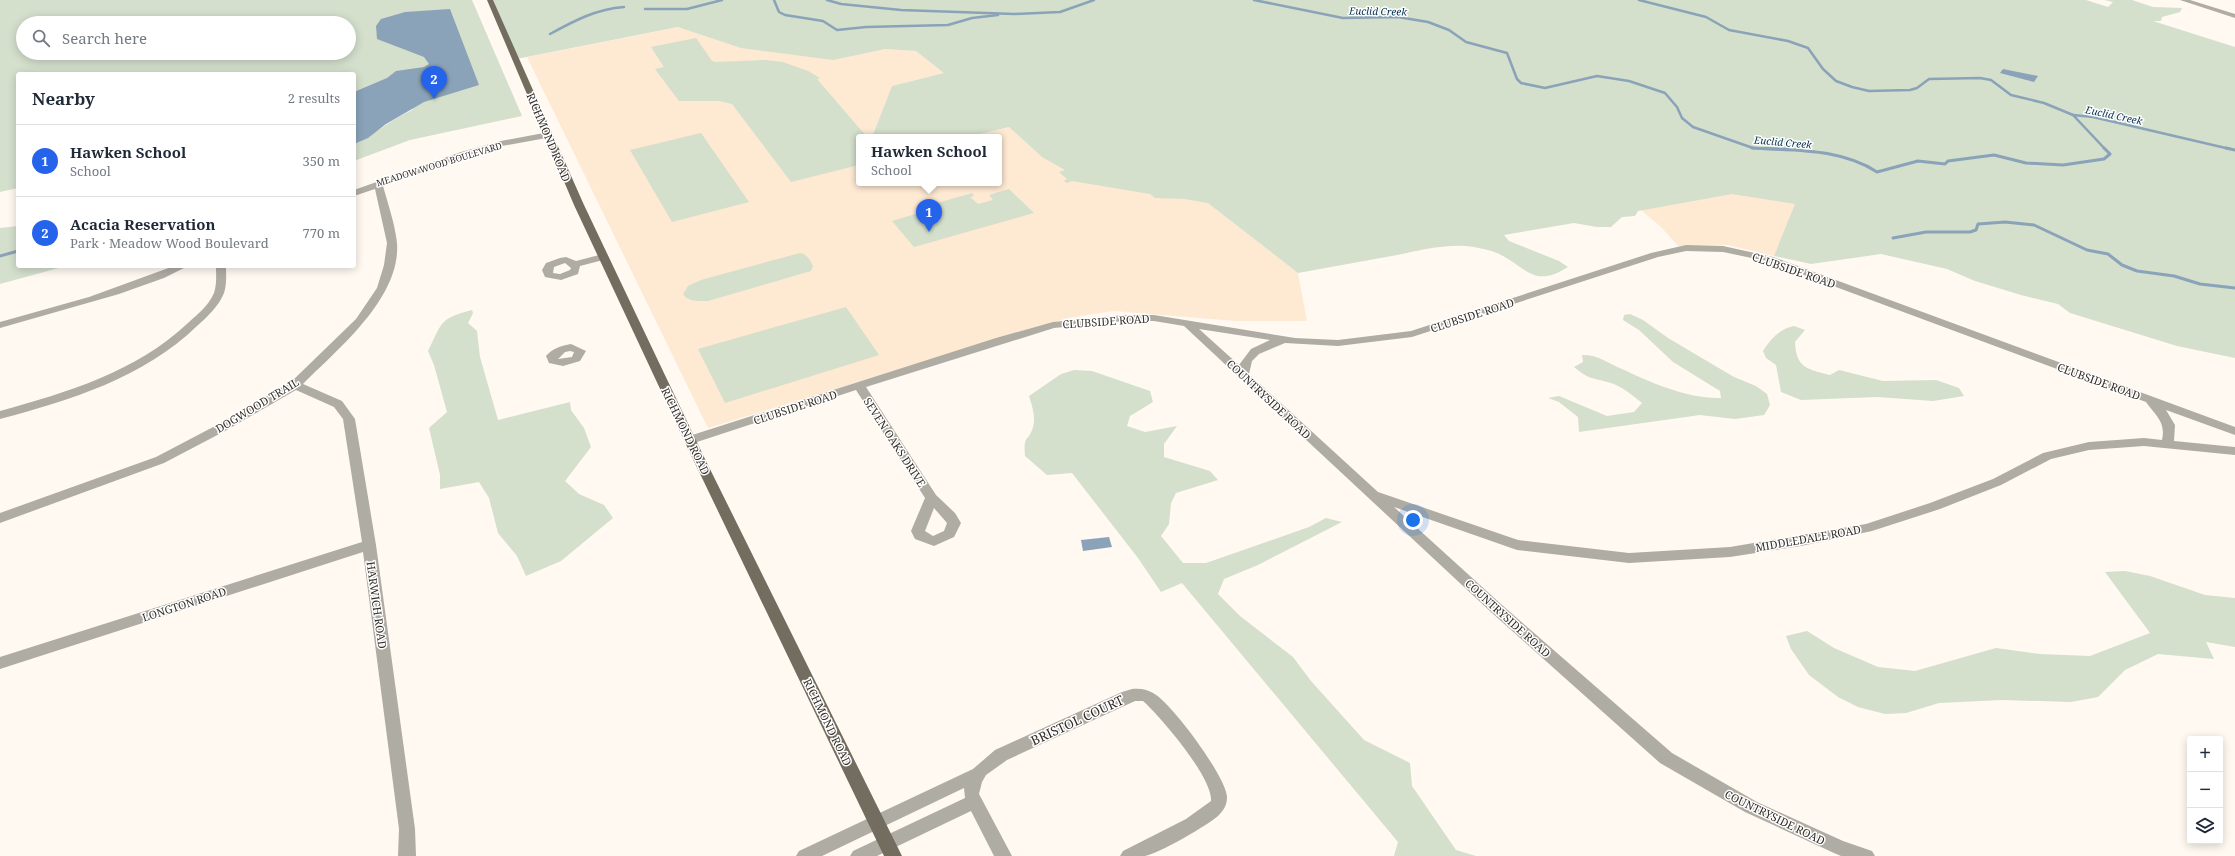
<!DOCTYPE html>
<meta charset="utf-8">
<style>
:root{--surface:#fff;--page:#f6f6f7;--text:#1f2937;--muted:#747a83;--line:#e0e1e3;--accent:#2563eb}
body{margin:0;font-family:"Noto Serif",serif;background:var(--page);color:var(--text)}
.controls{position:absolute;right:12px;bottom:12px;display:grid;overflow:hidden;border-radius:4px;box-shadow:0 2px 10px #0003}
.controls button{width:36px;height:36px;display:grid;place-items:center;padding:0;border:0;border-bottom:1px solid var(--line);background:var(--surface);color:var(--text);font:20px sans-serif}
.you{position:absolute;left:1413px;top:520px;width:14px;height:14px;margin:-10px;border:3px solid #fff;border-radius:50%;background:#1a73e8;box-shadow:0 0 0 6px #1a73e833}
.badge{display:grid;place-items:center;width:26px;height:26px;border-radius:50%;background:var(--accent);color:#fff;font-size:13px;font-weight:700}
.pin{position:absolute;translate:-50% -33px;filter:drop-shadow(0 1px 2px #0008)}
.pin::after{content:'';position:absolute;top:21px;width:14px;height:12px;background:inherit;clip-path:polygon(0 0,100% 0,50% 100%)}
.popup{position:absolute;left:856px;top:134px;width:146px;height:52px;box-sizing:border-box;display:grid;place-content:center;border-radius:4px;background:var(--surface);filter:drop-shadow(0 1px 3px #0005);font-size:13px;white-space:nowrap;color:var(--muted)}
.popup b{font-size:15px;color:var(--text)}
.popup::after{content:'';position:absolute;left:50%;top:100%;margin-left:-8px;border:8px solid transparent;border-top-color:var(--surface)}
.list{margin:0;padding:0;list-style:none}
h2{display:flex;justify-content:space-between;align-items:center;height:52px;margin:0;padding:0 16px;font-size:17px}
h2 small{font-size:13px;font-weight:400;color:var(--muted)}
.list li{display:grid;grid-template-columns:26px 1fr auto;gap:12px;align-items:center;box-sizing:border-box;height:72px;padding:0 16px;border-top:1px solid var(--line)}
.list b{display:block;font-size:15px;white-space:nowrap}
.list p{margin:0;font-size:13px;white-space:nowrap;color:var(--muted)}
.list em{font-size:13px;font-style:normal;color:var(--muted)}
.icon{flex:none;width:22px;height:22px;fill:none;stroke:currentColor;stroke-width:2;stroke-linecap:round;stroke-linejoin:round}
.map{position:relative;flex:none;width:2235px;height:856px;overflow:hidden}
.search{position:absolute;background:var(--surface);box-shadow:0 2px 10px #0003;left:16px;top:16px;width:340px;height:44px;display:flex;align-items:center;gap:10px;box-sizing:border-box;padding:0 14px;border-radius:22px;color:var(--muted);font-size:15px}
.panel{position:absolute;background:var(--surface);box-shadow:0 2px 10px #0003;left:16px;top:72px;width:340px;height:196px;border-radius:4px}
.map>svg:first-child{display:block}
.built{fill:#fee9d3}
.green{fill:#d4dfcc;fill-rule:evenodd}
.water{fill:#8aa3b8}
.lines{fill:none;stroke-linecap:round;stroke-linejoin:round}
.stream-far1{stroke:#8aa3b8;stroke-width:2.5}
.stream{stroke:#8aa3b8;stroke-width:3}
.minor{fill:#afaca4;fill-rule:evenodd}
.major{fill:#726d5e;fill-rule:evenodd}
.labels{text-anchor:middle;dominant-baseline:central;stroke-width:3;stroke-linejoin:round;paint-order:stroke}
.far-street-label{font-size:9px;fill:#352f29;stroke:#fff}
.far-water-label{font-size:10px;font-style:italic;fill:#002f4d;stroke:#fff}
.street-label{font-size:11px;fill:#352f29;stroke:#fff}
.near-street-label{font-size:13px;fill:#352f29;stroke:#fff}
</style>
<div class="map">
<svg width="2235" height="856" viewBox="0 0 2235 856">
<rect width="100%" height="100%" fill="#fff9f2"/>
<g class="built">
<path d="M725,18l133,29 58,4 29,22 -53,13 -20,51h-13v46h140v-46h-31l41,-10 33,30 142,27 114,89 9,48h-71l-122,-10 -46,7 -360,110 -181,-371z"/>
<path d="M1813,165l-39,91 -46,-11 -50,1 -17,-19 -20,-17z"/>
</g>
<g class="green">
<path d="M0,0h472l50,116 -112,24 -56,21v-17c21,-10 38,-25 60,-35l-60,11v-46h-336v114l-18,4zM23,23h326v30h-326z"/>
<path d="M490,0h1596l22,7 5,-5 -9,-2h28l21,7 29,1 -2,4 -18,5 -1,4h-8l82,26v311l-58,-12 -107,-33 -12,-9 -37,-9 -46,-14 -28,-12 -66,-15 -70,10 -37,-8 21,-52 -63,-10 -94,17 -3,5 -13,1 -11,10h-14l-23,-4 -70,12 5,6 50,20 9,6c-33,21 -40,2 -67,-12 -9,-5 -18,-6 -27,-8 -25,-4 -52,3 -77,8 -33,6 -66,12 -99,18l-90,-70 -23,-4 -30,-1 -5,-4 -78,-13 -5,2 -3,-2 3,-2 -8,-7 6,-2 -23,-13 -33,-30 -41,10h-96l20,-51 52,-13 -28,-22 -31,-2 -52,11 -92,-12 -63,-21 -162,32z"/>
<path d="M696,38l16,23 3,1 50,-2 18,2 25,9 12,7 -3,1 50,58h-8v28l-68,17 -59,-78 -13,-3h-40l-24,-32 9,-2 -13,-20z"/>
<path d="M701,133l48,69 -77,20 -42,-72z"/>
<path d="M1009,189l25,24 -120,34 -22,-26 27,-8 5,6 16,-5 -7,-7 -4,1 -2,-2 45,-13 2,3 -4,1 8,7 15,-4 -4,-5z"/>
<path d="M18,226v40h48l-66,18v-56z"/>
<path d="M800,253c7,1 10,7 13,13l-2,5 -103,30c-9,0 -20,1 -25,-7l5,-8 13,-6z"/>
<path d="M846,307l33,48 -154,48 -27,-54z"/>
<path d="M472,310l1,3 -5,10 9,8 3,26 18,63 72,-18 1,8 13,18 7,19 -26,34 14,13 25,11 9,13 -52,43 -35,15 -9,-20 -19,-23 -9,-35 -10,-16 -39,7v-14l-11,-47 18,-16 -13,-47 -6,-14c15,-30 11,-32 44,-41z"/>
<path d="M1630,314l13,6 25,18 66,39 22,9 11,8 3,11 -6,10 -29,4 -35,-4 -121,17 -1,-15 -19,-15 -11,-4 11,-2 48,20 27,-4 8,-9c-10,-8 -19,-16 -31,-20 -19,-6 -20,-2 -37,-16l9,-5 -1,-7c17,0 25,8 40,14 30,14 66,30 99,29l-1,-7 -47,-29 -34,-32 -16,-10 1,-5z"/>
<path d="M1794,326l11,4 -10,12c1,26 12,27 35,33l9,-5 44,11 53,-1 23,8 5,8 -31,5 -56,-4 -76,3 -20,-8 -5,-27 -10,-7 -3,-7c8,-12 16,-22 31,-25z"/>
<path d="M1074,370l18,1 58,20 3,11 -23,14 -3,10 18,6 32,-6 -13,18v13l46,14 8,9 -42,13 -5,10 -2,21 -8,12 22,27h23l103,-36 17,-9 16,4 -84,43 -34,14 -6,15 22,22 53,41 18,24 53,59 46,23 2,23 44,64 20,6h-82l4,-14 -216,-259 -21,9 -23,-34 -66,-85 -25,2 -22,-19c-2,-22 4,-14 8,-29 3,-9 -1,-22 -4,-31l32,-22z"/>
<path d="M2125,571l25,5 55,19 30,3v49l-29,-5 8,17 -56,-5 -33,16 -27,27 -27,5 -69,-2 -63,3 -33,10 -21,1 -27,-7 -20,-10 -29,-22 -18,-26 -5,-13 21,-5 27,17 44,19 37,4 81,-23 44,6 50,2 60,-23 -45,-61z"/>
</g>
<g class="water">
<path d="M450,9l29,76 -55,17 -38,22 -18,14 -14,6v-52l33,-14 9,-7 28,-4 5,-3 -5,-7 -47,-18 -1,-13 5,-7 24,-7z"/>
<path d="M2003,69l35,7 -4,6 -34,-9z"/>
<path d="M1109,537l3,10 -29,4 -2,-11z"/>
</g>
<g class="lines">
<g class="stream-far1">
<path d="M774,0l5,12 6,3 38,6 14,9 29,-3 82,-2 24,-7 26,-3"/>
<path d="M827,0l14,4 60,6 113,4 46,-2 34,-12"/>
<path d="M1254,0l89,18 55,-1 30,5 21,8 17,12 41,11 10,26 4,4 24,5 52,-12 32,5 36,12 12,14 5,11 11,9 60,21 36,1"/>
<path d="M1639,0l67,17 23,13 59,11 20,7 15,21 13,12 16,6 17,4 41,-1 7,-2 12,-9 51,-1 11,2 20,15 33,8 29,12"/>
<path d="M645,9h42l35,-9"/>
<path d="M550,34c24,-13 46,-25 74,-27"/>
<path d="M2105,149l-32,-34 20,2 137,32"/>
</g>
<g class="stream">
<path d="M1752,148c43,3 88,0 125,24l41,-11 27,3 3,-3 46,-6 32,8 37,2 41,-6 6,-5 -6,-6"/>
<path d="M2226,148l9,2"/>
<path d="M1893,238l33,-6h44l6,-2 2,-6 27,-2 29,3 53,25 21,4 14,11 15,6 37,5 26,8 35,4"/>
<path d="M0,256l18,-5"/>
</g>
<g class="minor">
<path d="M2180,0h10l45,14v4z"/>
<path d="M549,132l3,1v4l-50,9 -35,10 -84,30c5,18 12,38 14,57 4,55 -59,106 -94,141l39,17 13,18 21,126 39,284 1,27h-18l1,-27 -36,-277 -363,117v-12l362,-115 -19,-123 -9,-12 -38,-17 -71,41 -61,32 -164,60v-10l156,-56 61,-32 74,-43 65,-63 21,-31 7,-23 3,-22 -12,-54 -21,7v-6l107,-38 40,-11z"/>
<path d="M1686,245l37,1 50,11 462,170v8l-69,-25 9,15 -1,16 61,6v8l-91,-9 -55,4 -38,9 -50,26 -61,24 -68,22 -71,15 -71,11 -101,6 -112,-13 -123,-43 108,98 170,148 85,49 86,39 29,10 3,5h-34l-7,-3 -89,-41 -85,-49 -168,-150 -308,-287 -30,-5h-30l-70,7 -188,59 70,108 19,18 6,10 -7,14 -20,9 -19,-7 -4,-8 14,-33 -69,-108 -162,53h-8l-2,-3 2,-3 310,-99 57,-16 71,-7h30l141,23 43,2 73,-9 240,-78zM1686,251l37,1 43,9 380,141c10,14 20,20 16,38l-18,-2 -55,4 -46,11 -50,26 -63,24 -64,21 -136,23 -101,6 -111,-13 -140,-48 -129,-118 3,-13 7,-7 26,-11 53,3 74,-9 246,-80zM1199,329l71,11 -19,9 -12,16zM934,508l13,15 -3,8 -11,5 -8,-5z"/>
<path d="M603,254l5,3 -1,2 -27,7 -2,8 -17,6 -16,-3 -3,-7 4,-7 14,-5 6,-1 10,4zM565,263l6,5 -1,2 -10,4 -7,-1 1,-6z"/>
<path d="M174,266h14l-24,12 -45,16 -119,34v-6l89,-25z"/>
<path d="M216,266h10c0,9 1,18 -2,27 -5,13 -17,24 -27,33 -54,52 -126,74 -197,93v-8c68,-19 136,-39 188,-88 10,-9 21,-18 26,-30 3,-9 2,-18 2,-27z"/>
<path d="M571,344l15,7 -6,10 -17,5 -14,-3 -3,-7c7,-8 15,-10 25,-12zM570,351l4,1 -2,5 -14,2 7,-7z"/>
<path d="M1132,689c7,-1 15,0 21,4 18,9 75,86 74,105 0,6 -3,12 -8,17 -9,9 -61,39 -74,41 -8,0 -17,0 -25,0l3,-5 63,-32 25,-18c2,-23 -50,-84 -68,-100h-8l-128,59 -21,15 -4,7 -3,12 33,62h-18l-23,-45 -94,45h-27l3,-5 112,-53 -1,-10 -142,68h-26l3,-5 174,-82 22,-19 127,-58z"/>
</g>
<path class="major" d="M487,0h6l91,205 119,250 199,401h-18l-193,-401 -117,-250z"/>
</g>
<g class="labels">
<g class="far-street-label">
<text transform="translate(439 164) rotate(-17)">MEADOW WOOD BOULEVARD</text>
</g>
<g class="far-water-label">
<text transform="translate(1378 11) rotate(1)">Euclid Creek</text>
<text transform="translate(2114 115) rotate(12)">Euclid Creek</text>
<text transform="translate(1783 142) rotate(5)">Euclid Creek</text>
</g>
<g class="street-label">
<text transform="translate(549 137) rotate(67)">RICHMOND ROAD</text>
<text transform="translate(1794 270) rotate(19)">CLUBSIDE ROAD</text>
<text transform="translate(1472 315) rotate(-18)">CLUBSIDE ROAD</text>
<text transform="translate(1106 321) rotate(-4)">CLUBSIDE ROAD</text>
<text transform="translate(2099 381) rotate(20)">CLUBSIDE ROAD</text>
<text transform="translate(1269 399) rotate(43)">COUNTRYSIDE ROAD</text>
<text transform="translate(257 405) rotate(-31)">DOGWOOD TRAIL</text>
<text transform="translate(795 407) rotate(-18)">CLUBSIDE ROAD</text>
<text transform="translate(686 431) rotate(64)">RICHMOND ROAD</text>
<text transform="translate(895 442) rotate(57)">SEVEN OAKS DRIVE</text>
<text transform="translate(1808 538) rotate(-10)">MIDDLEDALE ROAD</text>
<text transform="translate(184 604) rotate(-18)">LONGTON ROAD</text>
<text transform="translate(377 605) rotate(82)">HARWICH ROAD</text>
<text transform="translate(1508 618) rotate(42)">COUNTRYSIDE ROAD</text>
<text transform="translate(828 722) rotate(64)">RICHMOND ROAD</text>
<text transform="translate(1775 817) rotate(26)">COUNTRYSIDE ROAD</text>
</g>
<g class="near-street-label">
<text transform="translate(1077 720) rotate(-25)">BRISTOL COURT</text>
</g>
</g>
</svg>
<div class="controls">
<button>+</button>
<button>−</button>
<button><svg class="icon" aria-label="layers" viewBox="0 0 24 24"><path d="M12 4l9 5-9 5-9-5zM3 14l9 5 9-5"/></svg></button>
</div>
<div class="you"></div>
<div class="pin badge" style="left:929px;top:232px">1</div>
<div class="popup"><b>Hawken School</b>School</div>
<div class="pin badge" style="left:434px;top:99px">2</div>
<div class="search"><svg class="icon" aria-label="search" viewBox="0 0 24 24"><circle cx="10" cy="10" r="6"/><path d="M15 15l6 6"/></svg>Search here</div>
<section class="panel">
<h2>Nearby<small>2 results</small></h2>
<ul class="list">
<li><span class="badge">1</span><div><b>Hawken School</b><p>School</p></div><em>350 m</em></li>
<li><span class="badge">2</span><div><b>Acacia Reservation</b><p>Park · Meadow Wood Boulevard</p></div><em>770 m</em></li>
</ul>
</section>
</div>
